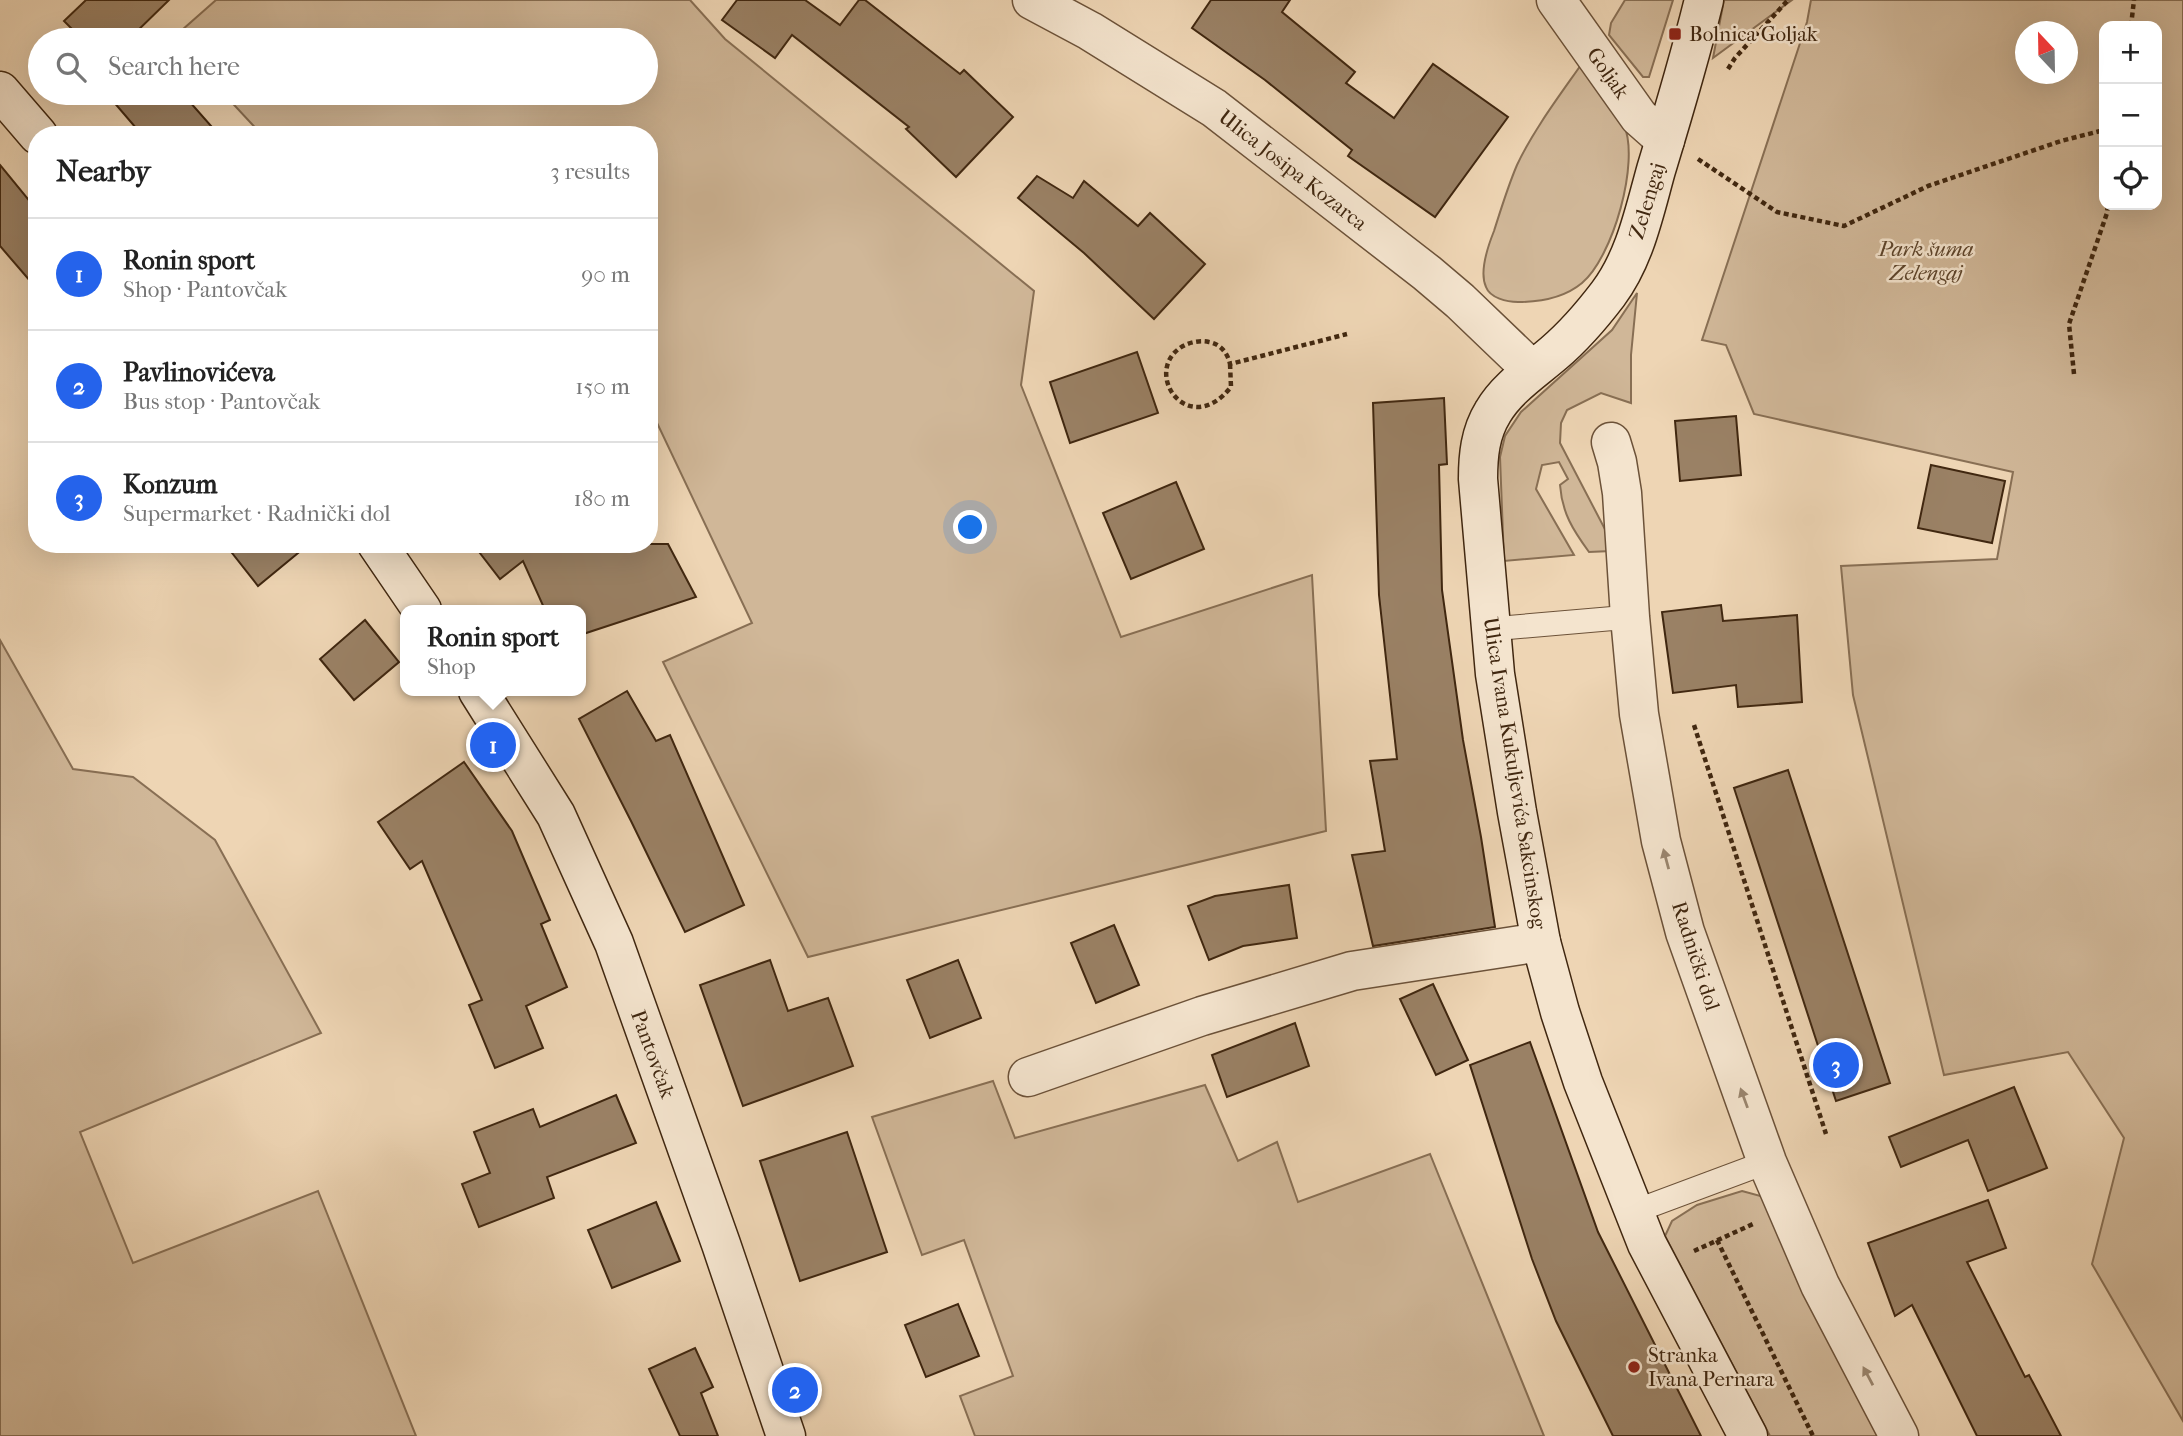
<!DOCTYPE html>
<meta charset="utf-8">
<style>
:root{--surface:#fff;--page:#f6f6f6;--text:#222;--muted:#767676;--line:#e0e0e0;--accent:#2563eb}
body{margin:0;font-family:"IM FELL French Canon",serif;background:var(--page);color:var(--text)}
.controls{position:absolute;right:21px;top:21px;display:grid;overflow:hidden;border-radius:14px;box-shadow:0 7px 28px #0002}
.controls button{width:63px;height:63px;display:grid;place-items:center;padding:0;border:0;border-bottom:2px solid var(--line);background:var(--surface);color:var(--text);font:35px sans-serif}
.compass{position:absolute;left:2015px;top:21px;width:63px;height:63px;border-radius:50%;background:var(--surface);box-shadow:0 7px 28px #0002;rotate:338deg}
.you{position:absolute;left:971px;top:528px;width:24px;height:24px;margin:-18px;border:5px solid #fff;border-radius:50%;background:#1a73e8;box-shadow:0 0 0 10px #1a73e833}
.badge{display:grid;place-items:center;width:46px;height:46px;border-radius:50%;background:var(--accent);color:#fff;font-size:23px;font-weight:700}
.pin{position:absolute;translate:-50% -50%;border:4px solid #fff;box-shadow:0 2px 7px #0006}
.popup{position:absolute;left:400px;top:605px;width:186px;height:91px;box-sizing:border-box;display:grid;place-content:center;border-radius:14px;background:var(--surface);filter:drop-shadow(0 2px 5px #0005);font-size:23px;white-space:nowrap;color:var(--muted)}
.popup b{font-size:26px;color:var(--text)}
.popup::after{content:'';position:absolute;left:50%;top:100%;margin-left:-14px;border:14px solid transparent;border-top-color:var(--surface)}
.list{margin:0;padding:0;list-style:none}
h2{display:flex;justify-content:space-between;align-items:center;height:91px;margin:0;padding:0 28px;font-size:30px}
h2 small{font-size:23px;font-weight:400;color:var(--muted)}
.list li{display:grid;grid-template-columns:46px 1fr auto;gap:21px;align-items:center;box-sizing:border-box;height:112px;padding:0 28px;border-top:2px solid var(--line)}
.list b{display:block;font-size:26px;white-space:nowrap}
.list p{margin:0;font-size:23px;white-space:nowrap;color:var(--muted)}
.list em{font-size:23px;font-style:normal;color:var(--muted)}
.icon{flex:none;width:38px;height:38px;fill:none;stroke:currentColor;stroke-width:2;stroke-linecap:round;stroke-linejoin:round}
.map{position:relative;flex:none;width:2183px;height:1436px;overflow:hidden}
.search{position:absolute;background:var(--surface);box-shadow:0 7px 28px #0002;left:28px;top:28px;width:630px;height:77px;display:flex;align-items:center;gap:18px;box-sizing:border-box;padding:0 24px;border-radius:38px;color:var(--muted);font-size:26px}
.panel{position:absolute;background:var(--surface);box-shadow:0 7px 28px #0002;left:28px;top:126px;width:630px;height:427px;border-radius:28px}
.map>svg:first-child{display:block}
.green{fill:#d0b798;stroke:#886f54;stroke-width:2;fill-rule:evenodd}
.building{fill:#9a8165;stroke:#402710;stroke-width:2}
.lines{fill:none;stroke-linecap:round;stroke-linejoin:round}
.lane-casing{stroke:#6c5239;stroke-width:25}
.street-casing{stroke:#6c5239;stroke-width:41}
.secondary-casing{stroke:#402710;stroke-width:41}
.path{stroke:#402710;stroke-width:4.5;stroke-dasharray:5 3.5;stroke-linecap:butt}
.lane{stroke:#f4e4ce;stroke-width:23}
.street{stroke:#f4e4ce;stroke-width:38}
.secondary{stroke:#f4e4ce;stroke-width:38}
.oneway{fill:#9a866f}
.poi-dot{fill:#8f2418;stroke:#f4e4ce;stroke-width:2.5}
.labels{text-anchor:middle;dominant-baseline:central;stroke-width:5;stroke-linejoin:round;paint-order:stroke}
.poi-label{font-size:21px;fill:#402710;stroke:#f4e4ce;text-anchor:start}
.street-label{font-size:21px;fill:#402710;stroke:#f4e4ce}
.park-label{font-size:21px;font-style:italic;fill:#5d442b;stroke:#f4e4ce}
</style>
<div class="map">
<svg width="2183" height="1436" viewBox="0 0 2183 1436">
<rect width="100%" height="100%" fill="#eed5b4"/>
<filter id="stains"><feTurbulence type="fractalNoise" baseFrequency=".00286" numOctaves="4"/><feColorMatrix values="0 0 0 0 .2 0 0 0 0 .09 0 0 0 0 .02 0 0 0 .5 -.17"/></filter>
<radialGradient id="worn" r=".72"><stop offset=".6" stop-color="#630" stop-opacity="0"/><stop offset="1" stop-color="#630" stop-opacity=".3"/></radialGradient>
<g class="green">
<path d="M216,0h474l35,39 309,252 -13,94 100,252 191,-62 14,256 -518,126 -145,-295 89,-39 -103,-217v-271h-387l-39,-42h423v-53h-470l-3,-2z"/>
<path d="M1625,0h48l-24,77h-6l-34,-42 2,-12z"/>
<path d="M1724,0h68l-79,58z"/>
<path d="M1811,0h372v1421l-91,-157 32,-126 -56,-86 -124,23 -91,-380 -12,-129 156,-7 16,-87 -259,-58 -28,-69 -24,-5 105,-318zM2104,26h53v179h-53zM2025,32h43v42h-43z"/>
<path d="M1583,62c12,18 33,44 41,63 16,37 -11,132 -42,158 -18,15 -42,19 -64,19 -11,0 -28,-4 -32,-15 -7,-15 2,-41 8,-56 7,-22 14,-45 23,-66 17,-36 43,-70 66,-103z"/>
<path d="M1637,293l-6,62v48l-30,-10 -34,17 -6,13 -1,20 48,92 3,16 -22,1c-16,-22 -27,-39 -29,-67l8,-6 -9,-17 -17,3 -6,24 38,66 -70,6 -4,-104 5,-21 16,-24 91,-82z"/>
<path d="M0,640l73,129 60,8 82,63 106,193 -241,99 53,131 185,-72 98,245h-416z"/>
<path d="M993,1081l22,57 190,-53 33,76 39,-19 21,60 132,-48 114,282h-569l-15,-40 53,-20 -49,-136 -42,15 -50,-138z"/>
<path d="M1742,1191l26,7 118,238h-116l-105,-200 7,-15 25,-16z"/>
</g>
<g class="building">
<path d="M86,0h83l-41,40h-45l-19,-19z"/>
<path d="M737,0h68l35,25 19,-25h6l95,74 4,-4 49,47 -57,60 -50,-48 3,-2 -117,-92 -17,23 -53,-38z"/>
<path d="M1211,0h79l-8,12 73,60 -9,11 48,35 39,-54 75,53 -73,100 -87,-61 4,-6 -87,-70 -73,-52z"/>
<path d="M106,93h76l37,42h-77z"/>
<path d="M0,165l37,45v79l-37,-43z"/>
<path d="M1037,176l36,22 11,-17 54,45 12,-13 55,51 -51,55 -70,-66 -66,-55z"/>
<path d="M1137,352l21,61 -88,30 -20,-61z"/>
<path d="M1444,398l3,66 -8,1 3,125 21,150 18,97 14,90 -122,19 -21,-91 33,-4 -15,-90 27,-2 -18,-164 -6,-192z"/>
<path d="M1736,416l5,59 -61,6 -5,-60z"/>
<path d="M1931,465l74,16 -13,62 -74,-15z"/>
<path d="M1176,482l28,67 -73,30 -28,-66z"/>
<path d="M225,544h84l-51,42z"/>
<path d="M473,544h195l28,53 -116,38v-25h-35l-22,-49 -23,18z"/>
<path d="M1721,605l2,16 74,-6 5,87 -64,5 -2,-22 -63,8 -11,-81z"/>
<path d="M365,620l34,42 -45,38 -34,-41z"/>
<path d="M627,691l29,50 14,-6 74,170 -59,27 -54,-111 -52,-102z"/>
<path d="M464,762l48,69 38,89 -9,4 26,63 -41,19 17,42 -48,20 -26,-63 13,-5 -60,-139 -12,8 -32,-47z"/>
<path d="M1788,770l102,313 -54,18 -102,-313z"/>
<path d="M1289,885l8,53 -54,8 -34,14 -21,-54 27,-10z"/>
<path d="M1114,925l25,60 -43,18 -25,-60z"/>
<path d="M770,960l18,51 40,-13 25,68 -110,40 -43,-121z"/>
<path d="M958,960l23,58 -51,20 -23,-58z"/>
<path d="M1433,984l35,76 -32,15 -36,-76z"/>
<path d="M1295,1023l14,43 -82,31 -15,-42z"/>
<path d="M1530,1042l68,190 103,204h-88l-57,-115 -24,-62 -62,-194z"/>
<path d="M2014,1087l33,81 -59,23 -20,-51 -67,27 -12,-30z"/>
<path d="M616,1095l20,48 -89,34 7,21 -75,29 -17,-43 28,-11 -16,-41 59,-23 7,18z"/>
<path d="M847,1132l40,120 -87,29 -40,-120z"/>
<path d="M1988,1200l18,48 -39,14 58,115 4,-2 32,61h-84l-65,-131 -17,11 -27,-73z"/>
<path d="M656,1202l24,59 -68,27 -24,-58z"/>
<path d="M958,1304l21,52 -53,21 -21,-52z"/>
<path d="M695,1348l18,39 -12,6 17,43h-38l-31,-67z"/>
</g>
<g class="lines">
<defs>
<g id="lane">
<path d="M1491,629l139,-12"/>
<path d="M1633,1212l134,-50"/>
</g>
<g id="street">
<path d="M1032,0l58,31 124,77 213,165 33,28 72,69"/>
<path d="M1556,0l83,117 26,23"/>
<path d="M1611,442l6,20 5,31 8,124 9,97 22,127 24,91 82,230 53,123 79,151"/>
<path d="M1028,1077l174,-61 150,-45 189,-29"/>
</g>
<g id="secondary">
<path d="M1704,0c-14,57 -31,114 -48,170 -12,43 -21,88 -48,124 -16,21 -34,42 -54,59 -21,18 -47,35 -61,59 -13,21 -15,44 -15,67l17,195 22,138 24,130 19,70 23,70 64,162 101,192"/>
<path d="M0,91l38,44"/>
<path d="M377,544l45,66"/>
<path d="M478,691l78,124 58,128 107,301 65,192"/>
</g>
</defs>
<use href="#lane" class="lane-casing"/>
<use href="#street" class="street-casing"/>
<use href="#secondary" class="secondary-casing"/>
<g class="path">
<path d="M2131,26l3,-26"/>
<path d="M1728,69l7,-11 53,-58"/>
<path d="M1698,159l79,53 67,14 84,-40 133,-45 43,-11"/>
<path d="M1230,364l1,23c-43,54 -91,-16 -48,-41 7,-4 18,-6 26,-4 12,2 19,12 21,22l117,-30"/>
<path d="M2074,374l-5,-50 38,-111 1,-8"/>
<path d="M1694,725l132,409"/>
<path d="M1717,1240l96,196"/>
<path d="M1694,1251l59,-27"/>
</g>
<use href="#lane" class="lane"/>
<use href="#street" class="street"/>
<use href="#secondary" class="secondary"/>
</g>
<defs><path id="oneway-solid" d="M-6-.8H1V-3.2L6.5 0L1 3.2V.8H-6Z" transform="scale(1.75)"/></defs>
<g class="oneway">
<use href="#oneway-solid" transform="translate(1666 859) rotate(-105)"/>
<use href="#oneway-solid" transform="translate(1744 1098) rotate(-110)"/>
<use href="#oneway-solid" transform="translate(1868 1376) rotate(-118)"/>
</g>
<g class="poi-dot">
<rect x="1668" y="27" width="14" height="14" rx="3.5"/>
<circle cx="1634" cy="1367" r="7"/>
</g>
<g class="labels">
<g class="poi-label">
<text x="1689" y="34">Bolnica Goljak</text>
<text x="1648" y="1355">Stranka<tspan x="1648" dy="24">Ivana Pernara</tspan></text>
</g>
<g class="street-label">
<text transform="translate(1608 73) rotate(55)">Goljak</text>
<text transform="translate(1293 170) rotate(38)">Ulica Josipa Kozarca</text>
<text transform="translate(1647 201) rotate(-73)">Zelengaj</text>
<text transform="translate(1515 773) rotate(81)">Ulica Ivana Kukuljevića Sakcinskog</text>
<text transform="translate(1696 956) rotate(72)">Radnički dol</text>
<text transform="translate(653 1054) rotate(70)">Pantovčak</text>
</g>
<g class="park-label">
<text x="1926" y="249">Park šuma<tspan x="1926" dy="24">Zelengaj</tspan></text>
</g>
</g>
<rect width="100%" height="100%" filter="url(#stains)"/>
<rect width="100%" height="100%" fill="url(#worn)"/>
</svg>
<div class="controls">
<button>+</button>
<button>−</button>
<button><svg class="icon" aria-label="locate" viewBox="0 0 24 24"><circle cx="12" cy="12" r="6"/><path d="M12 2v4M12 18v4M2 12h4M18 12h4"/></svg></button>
</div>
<svg class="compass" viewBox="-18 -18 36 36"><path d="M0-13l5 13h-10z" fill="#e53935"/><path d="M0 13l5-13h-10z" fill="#767676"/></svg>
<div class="you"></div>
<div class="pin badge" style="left:493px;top:745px">1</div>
<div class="popup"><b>Ronin sport</b>Shop</div>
<div class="pin badge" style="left:795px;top:1390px">2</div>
<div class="pin badge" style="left:1836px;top:1065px">3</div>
<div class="search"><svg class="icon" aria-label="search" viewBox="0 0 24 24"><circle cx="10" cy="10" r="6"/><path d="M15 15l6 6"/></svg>Search here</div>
<section class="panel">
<h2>Nearby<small>3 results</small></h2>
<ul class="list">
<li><span class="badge">1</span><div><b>Ronin sport</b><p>Shop · Pantovčak</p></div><em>90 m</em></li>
<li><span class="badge">2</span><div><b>Pavlinovićeva</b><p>Bus stop · Pantovčak</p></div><em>150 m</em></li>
<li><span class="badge">3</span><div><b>Konzum</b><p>Supermarket · Radnički dol</p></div><em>180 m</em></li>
</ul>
</section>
</div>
